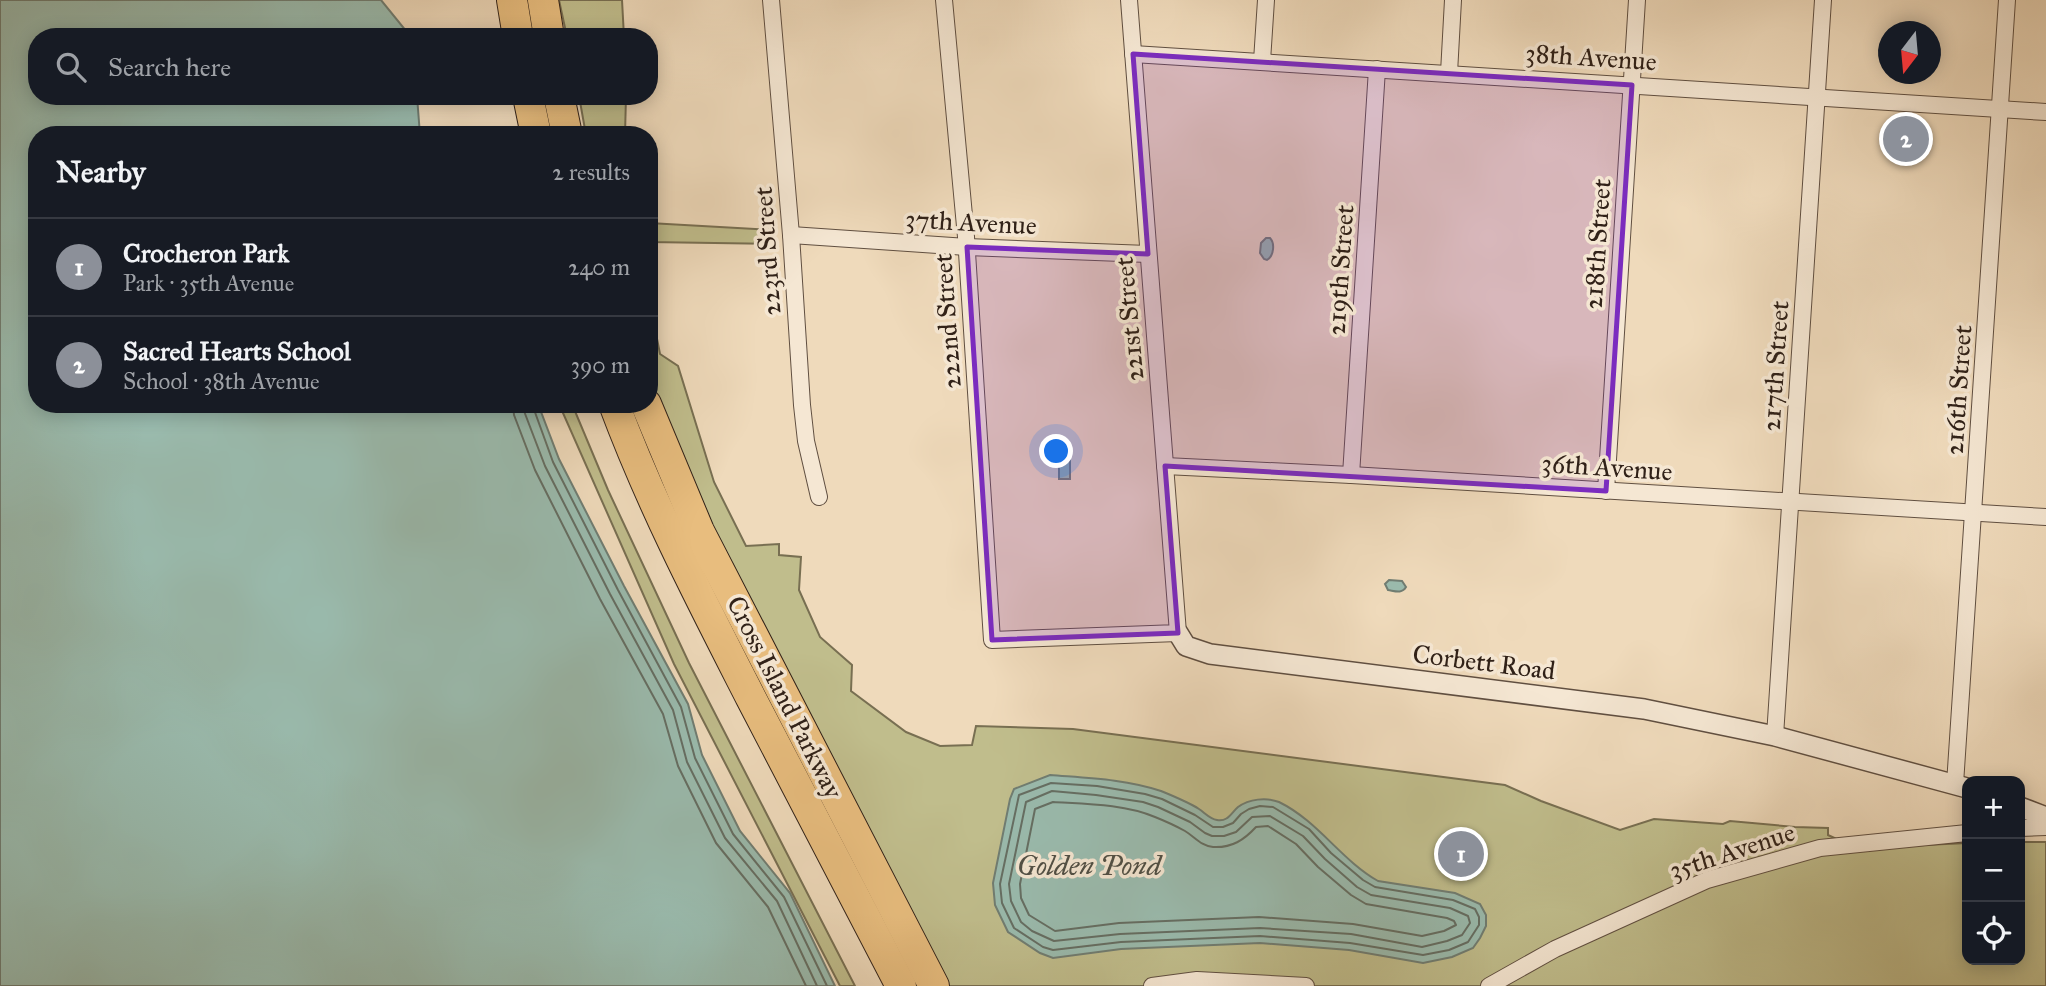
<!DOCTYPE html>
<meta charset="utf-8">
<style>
:root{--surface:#171b24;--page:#20242c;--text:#f1f3f6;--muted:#9ea1a6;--line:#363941;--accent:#8c9099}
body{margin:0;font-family:"IM FELL Great Primer",serif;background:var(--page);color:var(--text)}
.controls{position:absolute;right:21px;bottom:21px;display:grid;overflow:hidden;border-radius:14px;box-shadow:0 4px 18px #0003}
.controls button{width:63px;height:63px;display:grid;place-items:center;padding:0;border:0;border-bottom:2px solid var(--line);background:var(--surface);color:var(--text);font:35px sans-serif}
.compass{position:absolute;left:1878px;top:21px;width:63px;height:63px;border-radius:50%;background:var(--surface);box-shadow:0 4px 18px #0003;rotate:196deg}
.you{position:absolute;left:1057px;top:452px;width:24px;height:24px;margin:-18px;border:5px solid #fff;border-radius:50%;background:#1a73e8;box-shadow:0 0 0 10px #1a73e833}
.badge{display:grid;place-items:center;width:46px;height:46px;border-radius:50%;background:var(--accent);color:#fff;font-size:23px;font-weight:700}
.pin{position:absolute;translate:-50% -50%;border:4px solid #fff;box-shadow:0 2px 7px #0006}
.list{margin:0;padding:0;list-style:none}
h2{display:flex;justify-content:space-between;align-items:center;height:91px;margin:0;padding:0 28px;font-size:30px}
h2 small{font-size:23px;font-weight:400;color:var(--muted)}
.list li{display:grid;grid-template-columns:46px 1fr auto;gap:21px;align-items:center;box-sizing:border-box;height:98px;padding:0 28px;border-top:2px solid var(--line)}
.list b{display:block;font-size:26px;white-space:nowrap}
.list p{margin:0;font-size:23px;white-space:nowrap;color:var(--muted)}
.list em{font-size:23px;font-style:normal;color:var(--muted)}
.icon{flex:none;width:38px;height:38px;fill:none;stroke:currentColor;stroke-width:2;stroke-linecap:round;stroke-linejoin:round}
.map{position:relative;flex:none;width:2046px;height:986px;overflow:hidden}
.search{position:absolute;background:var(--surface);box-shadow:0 4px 18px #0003;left:28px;top:28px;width:630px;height:77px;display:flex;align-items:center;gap:18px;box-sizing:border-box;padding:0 24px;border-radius:28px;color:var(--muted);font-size:26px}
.panel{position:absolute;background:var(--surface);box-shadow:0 4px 18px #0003;left:28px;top:126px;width:630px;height:287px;border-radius:28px}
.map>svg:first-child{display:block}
.green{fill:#c0bd8c;stroke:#786f52;stroke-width:2}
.water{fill:#9abbae;stroke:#707d72;stroke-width:2}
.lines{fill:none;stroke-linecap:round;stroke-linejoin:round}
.shore{stroke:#656e63;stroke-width:2}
.minor-casing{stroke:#604f41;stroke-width:18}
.tertiary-casing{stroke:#604f41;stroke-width:22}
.motorway-casing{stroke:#302118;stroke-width:32}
.minor{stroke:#f5e7d3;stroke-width:16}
.tertiary{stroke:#f5e7d3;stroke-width:19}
.motorway{stroke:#e8bd7e;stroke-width:30}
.marked{fill:#7b2cbf;fill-opacity:0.2;stroke:#7b2cbf;stroke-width:5;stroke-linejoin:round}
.labels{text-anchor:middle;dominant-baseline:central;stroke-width:7;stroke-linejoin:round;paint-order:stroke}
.street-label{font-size:26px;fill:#302118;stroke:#f5e7d3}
.water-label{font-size:28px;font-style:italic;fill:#504f45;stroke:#f5e7d3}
</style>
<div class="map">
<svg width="2046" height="986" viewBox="0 0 2046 986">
<rect width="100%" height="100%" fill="#efdabb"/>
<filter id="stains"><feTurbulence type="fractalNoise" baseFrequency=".00286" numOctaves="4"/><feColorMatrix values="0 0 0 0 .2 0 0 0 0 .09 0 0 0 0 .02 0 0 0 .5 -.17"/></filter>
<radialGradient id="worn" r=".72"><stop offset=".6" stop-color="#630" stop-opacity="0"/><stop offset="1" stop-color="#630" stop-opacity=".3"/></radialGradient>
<g class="green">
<path d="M559,0h63l2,37h-57z"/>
<path d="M579,96h47l-1,39h-39z"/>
<path d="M649,223l125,7v14l-125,-2z"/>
<path d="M649,298l11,56 18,12 36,116 32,64 33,-2v11l22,2 -2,33 21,47 32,28 -1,26 55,41 34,14 32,-1 4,-19 97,3 432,56 36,16 79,29 34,-11 69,5 7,-3 65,6 33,1v7l32,15 44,-4 63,-3v117h53v-118h26v144h-1102l-265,-526 -30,-78z"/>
<path d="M559,404h13l36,86 81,173 166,323h-15l-166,-322z"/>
</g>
<g class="water">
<path d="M0,0h381l30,37h-374v59h380l3,39h-383v269h501l21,55 65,127 64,118 14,51 38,76 50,62 45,93h-835z"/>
<path d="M1266,238h4c5,5 4,18 -3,22l-3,-1 -4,-6 1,-10z"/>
<rect x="1059" y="459" width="11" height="20"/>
<path d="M1389,580l13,1 4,6c-4,7 -11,4 -18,3l-3,-6z"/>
<path d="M1050,775c37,3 75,4 111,16 12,5 27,11 38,18 6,4 11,10 18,11 11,2 14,-7 21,-13 11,-8 28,-10 41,-5 39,19 62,58 99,79l77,12 25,11 6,11v11l-6,12 -7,10 -21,9 -29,6 -74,-13 -89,-7 -139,6 -68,9 -13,-5 -32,-21 -13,-27 -2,-22 17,-84 4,-10z"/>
</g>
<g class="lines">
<g class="shore">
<path d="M513,404l1,11 21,55 65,129 63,115 15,52 38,77 52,64 38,79"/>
<path d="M523,404l1,7 21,55 65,128 63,116 14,52 38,76 52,63 40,85"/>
<path d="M532,404l21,58 65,128 63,117 14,51 38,76 51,63 43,89"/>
<path d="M1051,783l46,3 48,8 17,5 33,16 18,12h10l10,-4 8,-9 8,-5 11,-3 13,1 36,22 22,24 32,27 12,7 78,13 22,9 4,8v8l-11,17 -19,8 -26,5 -73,-12 -90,-7 -139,6 -68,8 -10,-3 -29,-19 -12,-25 -2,-19 19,-89z"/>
<path d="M1052,791l44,4 47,7 15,5 32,15 15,11 7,3h12l12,-4 16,-15 18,-1 33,20 22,23 32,28 14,8 79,13 18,8 2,7 -8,12 -15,6 -25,6 -71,-13 -91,-6 -140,6 -66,7 -22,-10 -11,-9 -10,-21 -2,-17 17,-82z"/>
<path d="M1053,802c33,2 71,2 102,15 10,4 21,9 30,14 10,6 16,15 28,16 19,1 31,-7 43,-20l12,-1 28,18 22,23 33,28 15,9 81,14 7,3 2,4 -12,6 -22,5 -69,-12 -94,-7 -140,6 -64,8 -26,-16 -8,-17 -1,-14 15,-75z"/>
</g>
<defs>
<g id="minor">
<path d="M771,0l20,235 11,170 4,36 13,56"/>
<path d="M944,0l22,237 26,403 186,-7 -49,-633"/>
<path d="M1133,54l913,58"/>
<path d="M1262,61l4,-61"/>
<path d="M1449,73l4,-73"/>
<path d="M791,235l176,12 181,7"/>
<path d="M1165,466l186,9 695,42"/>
<path d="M1351,475l26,-406"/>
<path d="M1606,491l31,-491"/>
<path d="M1775,736l48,-736"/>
<path d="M1955,784l52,-784"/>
<path d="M2020,828l26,-1"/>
<path d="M1152,986l45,-6 109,6"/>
<path d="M1489,986l66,-37 152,-69 113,-32 147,-15"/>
</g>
<g id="tertiary">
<path d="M1178,633l8,13 24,8 434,55 131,27 192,52"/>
<path d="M2020,807l26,10"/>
</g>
<g id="motorway">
<path d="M512,0l6,37"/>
<path d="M543,0l6,37"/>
<path d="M528,96l8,39"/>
<path d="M559,96l8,39"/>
<path d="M614,404c38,102 88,198 137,294 50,96 100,192 150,288"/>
<path d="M646,404l53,127 235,455"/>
</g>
</defs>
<use href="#minor" class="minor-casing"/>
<use href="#tertiary" class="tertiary-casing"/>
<use href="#motorway" class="motorway-casing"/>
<use href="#minor" class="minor"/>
<use href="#tertiary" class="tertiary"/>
<use href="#motorway" class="motorway"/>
</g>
<path class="marked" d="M1133,54l499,31 -26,406 -441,-25 13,167 -186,7 -25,-393 181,7z"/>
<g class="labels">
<g class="street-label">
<text transform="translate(1591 57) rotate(4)">38th Avenue</text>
<text transform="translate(971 222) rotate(3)">37th Avenue</text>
<text transform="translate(1597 244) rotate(-86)">218th Street</text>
<text transform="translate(767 251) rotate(-94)">223rd Street</text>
<text transform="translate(1340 270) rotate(-86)">219th Street</text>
<text transform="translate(1129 319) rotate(-95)">221st Street</text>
<text transform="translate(947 321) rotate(-94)">222nd Street</text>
<text transform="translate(1775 366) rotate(-86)">217th Street</text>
<text transform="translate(1958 390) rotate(-86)">216th Street</text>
<text transform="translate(1607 467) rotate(4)">36th Avenue</text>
<text transform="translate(1484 662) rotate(7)">Corbett Road</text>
<text transform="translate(785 697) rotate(63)">Cross Island Parkway</text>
<text transform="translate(1732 851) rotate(-18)">35th Avenue</text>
</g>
<g class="water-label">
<text x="1089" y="865">Golden Pond</text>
</g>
</g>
<rect width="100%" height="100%" filter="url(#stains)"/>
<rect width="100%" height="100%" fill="url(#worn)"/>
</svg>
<div class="controls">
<button>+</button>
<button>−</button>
<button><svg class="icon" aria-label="locate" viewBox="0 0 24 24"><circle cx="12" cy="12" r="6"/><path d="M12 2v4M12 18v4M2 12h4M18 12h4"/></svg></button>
</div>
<svg class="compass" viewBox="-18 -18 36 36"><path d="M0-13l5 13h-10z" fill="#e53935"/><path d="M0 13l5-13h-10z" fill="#9ea1a6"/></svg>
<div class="you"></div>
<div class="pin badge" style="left:1461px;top:854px">1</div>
<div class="pin badge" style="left:1906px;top:139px">2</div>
<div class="search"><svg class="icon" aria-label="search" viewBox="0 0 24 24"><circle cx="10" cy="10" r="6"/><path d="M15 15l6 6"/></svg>Search here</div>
<section class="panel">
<h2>Nearby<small>2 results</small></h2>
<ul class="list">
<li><span class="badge">1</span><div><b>Crocheron Park</b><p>Park · 35th Avenue</p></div><em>240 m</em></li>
<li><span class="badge">2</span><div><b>Sacred Hearts School</b><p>School · 38th Avenue</p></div><em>390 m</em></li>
</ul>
</section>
</div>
